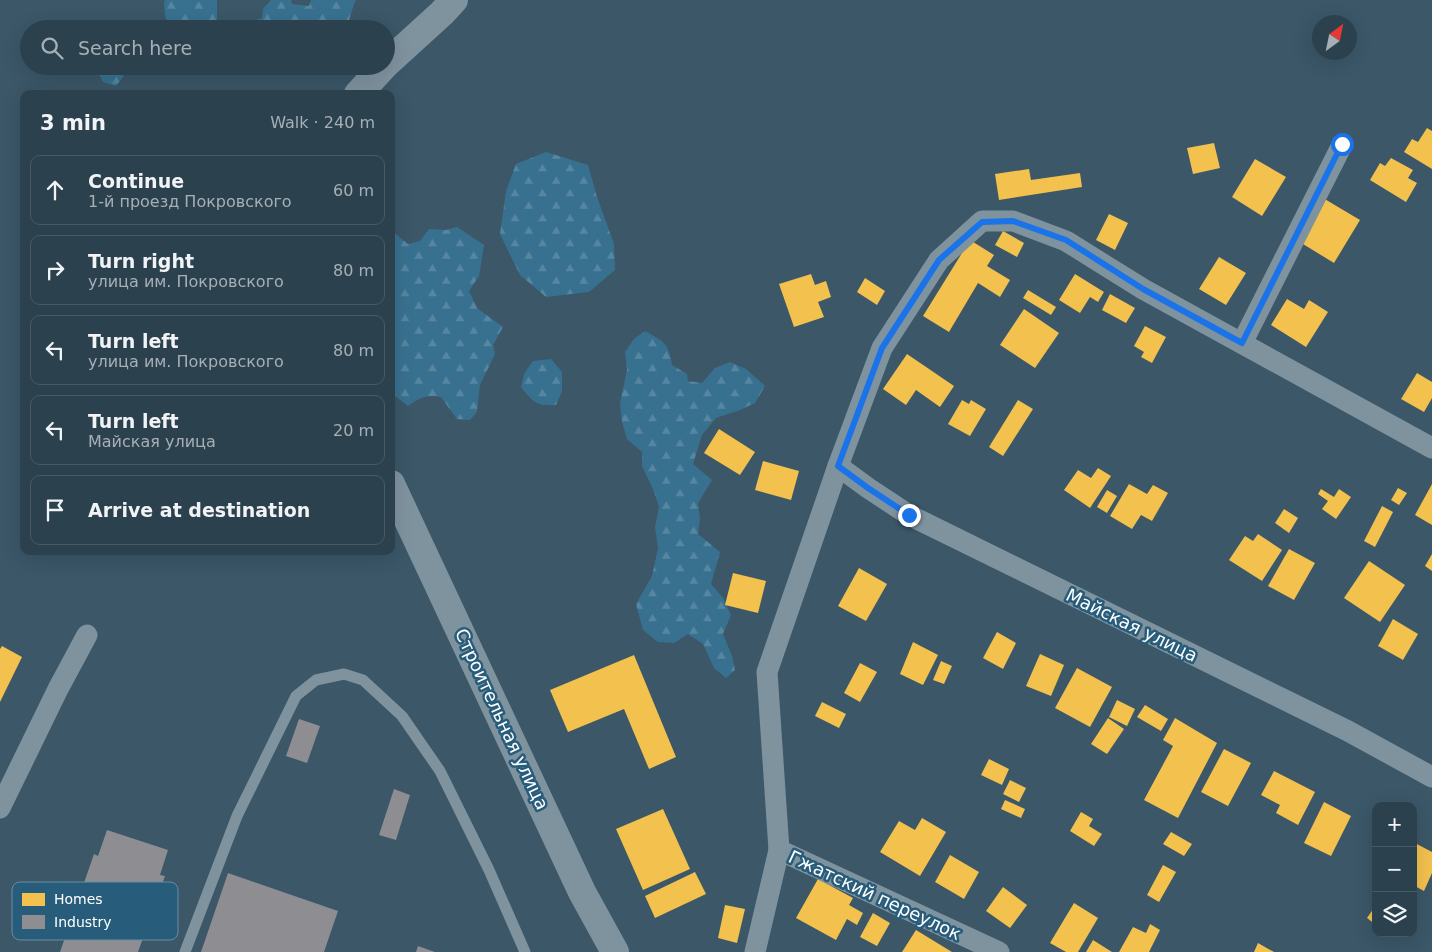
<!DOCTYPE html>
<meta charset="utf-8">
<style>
:root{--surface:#2c414e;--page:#384c58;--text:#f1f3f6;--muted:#a6afb6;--line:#485a66}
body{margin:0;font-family:"DejaVu Sans",sans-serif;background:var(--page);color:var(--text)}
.controls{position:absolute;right:15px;bottom:15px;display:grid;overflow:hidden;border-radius:10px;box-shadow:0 5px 20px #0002}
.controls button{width:45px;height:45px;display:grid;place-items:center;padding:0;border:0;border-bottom:1px solid var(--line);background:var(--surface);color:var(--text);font:25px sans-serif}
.compass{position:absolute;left:1312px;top:15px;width:45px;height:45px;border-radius:50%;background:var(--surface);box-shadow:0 5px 20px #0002;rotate:33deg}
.stop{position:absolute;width:15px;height:15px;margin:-11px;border:4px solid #1a73e8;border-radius:50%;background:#fff}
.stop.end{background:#1a73e8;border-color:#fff;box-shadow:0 1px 5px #0008}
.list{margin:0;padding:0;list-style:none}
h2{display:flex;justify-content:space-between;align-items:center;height:65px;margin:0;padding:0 20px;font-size:21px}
h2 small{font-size:16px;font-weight:400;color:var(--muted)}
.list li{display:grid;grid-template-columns:32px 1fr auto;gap:15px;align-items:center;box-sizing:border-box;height:70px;margin:0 10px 10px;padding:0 10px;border:1px solid var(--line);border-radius:10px}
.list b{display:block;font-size:19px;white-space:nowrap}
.list p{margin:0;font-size:16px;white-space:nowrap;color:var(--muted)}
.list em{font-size:16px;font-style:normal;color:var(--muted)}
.icon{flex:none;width:28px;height:28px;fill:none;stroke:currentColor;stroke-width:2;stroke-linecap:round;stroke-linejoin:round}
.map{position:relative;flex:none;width:1432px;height:952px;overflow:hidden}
.search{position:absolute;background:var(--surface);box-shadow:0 5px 20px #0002;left:20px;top:20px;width:375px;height:55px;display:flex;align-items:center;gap:12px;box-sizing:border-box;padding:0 18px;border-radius:28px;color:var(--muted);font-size:19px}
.panel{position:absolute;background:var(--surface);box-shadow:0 5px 20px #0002;left:20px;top:90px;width:375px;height:465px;border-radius:10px}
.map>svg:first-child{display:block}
.forest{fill:url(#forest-firs)}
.homes{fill:#f2c14e}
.industry{fill:#8d8d92}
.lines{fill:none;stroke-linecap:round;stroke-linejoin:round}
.service{stroke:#7f939f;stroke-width:11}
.minor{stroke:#7f939f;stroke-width:21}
.tertiary{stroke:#7f939f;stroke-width:28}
.route{stroke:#1a73e8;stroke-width:6}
.labels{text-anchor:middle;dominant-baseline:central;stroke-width:5;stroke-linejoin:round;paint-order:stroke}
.street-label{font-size:18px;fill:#fff;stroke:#285c7b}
.key{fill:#285c7b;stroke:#688da3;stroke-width:1}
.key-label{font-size:14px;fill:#fff}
</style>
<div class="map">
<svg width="1432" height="952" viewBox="0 0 1432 952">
<defs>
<pattern id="forest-firs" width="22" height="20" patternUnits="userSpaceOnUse" patternTransform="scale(1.25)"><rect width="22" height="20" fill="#387190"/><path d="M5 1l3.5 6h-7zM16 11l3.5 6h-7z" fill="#5686a1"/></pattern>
</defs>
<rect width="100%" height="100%" fill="#3b5768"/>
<g class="forest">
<path d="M166,0h51v29h-47l-5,-13 -1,-15z"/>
<path d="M271,0h20l1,4 17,2 2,-6h45c-5,9 -5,21 -12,29h-103l7,-9h8l6,-2 1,-9z"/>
<path d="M101,66h23l-1,11 -7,9 -13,-4 -4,-8z"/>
<path d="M244,66h53c-7,2 -12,5 -18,7 -10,3 -27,-2 -35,-7z"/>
<path d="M546,152l42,13 9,32 17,47 1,26 -26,22 -43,5 -26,-22 -20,-41 6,-43 10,-27z"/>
<path d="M457,227l27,18 -5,31 -10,15 8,17 26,19 -10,18 2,9 -15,31 -3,27 -7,8 -13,-1 -16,-22c-14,-3 -22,1 -33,9l-17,-13v-163l17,14 12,-3 9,-12 17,1z"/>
<path d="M645,331c18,10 24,12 27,34l15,9 1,7 14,2 13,-15 15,-6 16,7 19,17 -10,17 -15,7 -24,8 -14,17 -9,29 19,16 -14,23 2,15 -2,16 22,18 -9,32 12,14 8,17 -8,19 9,22 3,14 -9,8 -12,-10 -11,-24 -15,-10 -14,9 -16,-1 -15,-12 -7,-26 16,-28 6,-28 -3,-21 4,-20 -5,-16 -12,-25v-14l-15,-13 -5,-17 -2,-19 7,-33 -2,-18 9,-13z"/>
<path d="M551,359l11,13v19l-6,14c-20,1 -23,-3 -35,-18l3,-13 9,-13z"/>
</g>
<g class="homes">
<path d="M1427,128l5,3v38l-28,-17 8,-13 6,3z"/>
<path d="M1214,143l6,25 -27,6 -6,-26z"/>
<path d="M1391,158l22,12 -5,8 9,5 -11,19 -36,-22 10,-17 5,3z"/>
<path d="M1255,159l31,18 -24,39 -30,-19z"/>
<path d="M1029,169l2,11 49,-7 2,14 -83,13 -4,-26z"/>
<path d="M1323,198l37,22 -26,43 -36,-22z"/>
<path d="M1109,214l19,9 -13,27 -19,-10z"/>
<path d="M1003,231l21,12 -7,14 -22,-12z"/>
<path d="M970,240l24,15 -7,11 23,14 -10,17 -22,-14 -29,49 -26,-16z"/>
<path d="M1219,257l27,16 -20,32 -27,-16z"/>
<path d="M811,274l4,11 11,-4 5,16 -13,5 6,15 -30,10 -15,-43z"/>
<path d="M1075,274l29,18 -6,10 -8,-5 -10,16 -21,-13z"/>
<path d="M865,278l20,13 -8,14 -20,-13z"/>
<path d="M1028,290l28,17 -5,8 -28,-17z"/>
<path d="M1110,294l25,14 -9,15 -24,-13z"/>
<path d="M1287,299l17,10 5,-9 19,12 -22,35 -35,-22z"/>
<path d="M1024,309l35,24 -24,35 -35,-23z"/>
<path d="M1145,326l21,11 -14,26 -11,-6 3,-5 -10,-6z"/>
<path d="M907,354l47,32 -14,21 -24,-17 -10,15 -23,-16z"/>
<path d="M1417,373l15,9v16l-8,14 -23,-13z"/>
<path d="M962,400l7,4 2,-4 15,9 -16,27 -22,-12z"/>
<path d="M1018,400l15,9 -30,47 -14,-9z"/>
<path d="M719,429l36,23 -15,23 -36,-22z"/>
<path d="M763,461l36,10 -8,29 -36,-10z"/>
<path d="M1098,468l13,8 -21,32 -26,-18 14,-20 13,8z"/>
<path d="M1129,484l18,10 6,-9 15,8 -16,28 -11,-6 -9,14 -22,-13z"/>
<path d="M1432,484v41l-17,-10z"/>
<path d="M1398,488l9,5 -8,12 -8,-5z"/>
<path d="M1321,489l13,8 5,-8 12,8 -15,22 -14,-10 6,-8 -10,-7z"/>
<path d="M1107,490l10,6 -10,17 -10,-6z"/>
<path d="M1382,506l11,6 -18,35 -11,-6z"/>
<path d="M1284,509l14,9 -9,15 -14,-10z"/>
<path d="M1258,534l24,16 -20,31 -33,-21 16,-24 8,5z"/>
<path d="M1289,549l26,14 -21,37 -26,-14z"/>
<path d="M1432,554v17l-7,-5z"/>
<path d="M1369,561l36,24 -25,37 -36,-24z"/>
<path d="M859,568l28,16 -21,37 -28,-15z"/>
<path d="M733,573l33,8 -8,32 -33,-8z"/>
<path d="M1393,619l25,15 -15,26 -25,-14z"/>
<path d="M997,632l19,11 -13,26 -20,-11z"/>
<path d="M913,642l25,13 -15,30 -23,-11z"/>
<path d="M2,646l20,11 -22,45v-53z"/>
<path d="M1040,654l24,11 -13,31 -25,-10z"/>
<path d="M634,655l42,102 -27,12 -25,-60 -56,23 -18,-42z"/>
<path d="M941,661l11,5 -8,18 -11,-4z"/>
<path d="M860,663l17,9 -17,30 -16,-9z"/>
<path d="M1077,668l35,19 -22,40 -35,-19z"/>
<path d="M1117,700l18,9 -8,17 -18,-9z"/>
<path d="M822,702l24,12 -7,14 -24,-12z"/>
<path d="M1145,705l23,14 -7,12 -24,-14z"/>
<path d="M1108,718l16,11 -17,25 -16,-10z"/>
<path d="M1175,718l42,25 -39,75 -34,-18 29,-54 -10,-6z"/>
<path d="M1224,749l27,14 -23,43 -27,-14z"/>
<path d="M989,759l20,10 -7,16 -21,-10z"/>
<path d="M1274,771l41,21 -17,33 -22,-12 4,-8 -19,-10z"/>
<path d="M1010,780l16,8 -7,14 -16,-8z"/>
<path d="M1005,800l20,9 -4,9 -20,-9z"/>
<path d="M1324,802l27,14 -20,40 -27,-13z"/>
<path d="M663,809l27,60 -47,21 -27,-61z"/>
<path d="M1081,812l12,7 -4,7 13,8 -8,12 -24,-15z"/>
<path d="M922,818l24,14 -26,44 -40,-24 19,-31 16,9z"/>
<path d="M1171,832l21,12 -8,12 -21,-12z"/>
<path d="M1413,842l19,10v21l-8,18 -11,-6z"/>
<path d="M950,855l29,17 -15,27 -29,-17z"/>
<path d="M1163,865l13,7 -17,30 -12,-7z"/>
<path d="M695,872l11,22 -51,24 -10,-22z"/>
<path d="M818,879l35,19 -4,7 14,8 -6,12 -10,-6 -11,21 -40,-22z"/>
<path d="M1003,887l24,18 -17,23 -24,-17z"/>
<path d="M1074,903l24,15 -20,34h-12l-16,-9z"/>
<path d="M725,905l20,4 -8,34 -19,-5z"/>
<path d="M1376,905v20l-9,-7z"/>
<path d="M873,913l17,10 -13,23 -17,-9z"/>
<path d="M1150,924l10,6 -11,22h-30l14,-25 13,6z"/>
<path d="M916,930l36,22h-50z"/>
<path d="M1093,940l19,12h-26z"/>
<path d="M1258,943l16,9h-20z"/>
</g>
<g class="industry">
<path d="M299,719l21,7 -13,37 -21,-7z"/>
<path d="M394,789l16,6 -14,45 -17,-5z"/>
<path d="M107,830l61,20 -8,25 5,1 -27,76h-78l34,-98 4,2z"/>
<path d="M228,873l110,38 -14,41h-123z"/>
<path d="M418,946l17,6h-19z"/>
</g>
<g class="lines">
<path class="service" d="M185,952l52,-136 59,-120 20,-16 28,-6 19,6 39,36 38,55 49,99 36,82"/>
<g class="minor">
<path d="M1242,343l100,-198"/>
<path d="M838,466l30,22 41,27 439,216 84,46"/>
<path d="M0,808l58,-119 29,-54"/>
<path d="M779,850l220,102"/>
<path d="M755,952l24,-102 -12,-178 71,-206 44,-118 57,-88 43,-39h31l53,20 77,48 289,159"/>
</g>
<g class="tertiary">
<path d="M386,64l56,-51 12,-13"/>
<path d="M358,94l26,-28"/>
<path d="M391,484l191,408 33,60"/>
</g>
</g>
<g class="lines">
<path class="route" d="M909,515l-41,-27 -30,-22 44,-118 57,-88 43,-38 31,-1 53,19 77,49 99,54 100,-199"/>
</g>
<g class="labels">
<g class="street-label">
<text transform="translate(1132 625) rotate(26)">Майская улица</text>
<text transform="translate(502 719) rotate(65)">Строительная улица</text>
<text transform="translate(875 895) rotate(25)">Гжатский переулок</text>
</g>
</g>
<rect x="12" y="882" width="166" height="58" rx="8" class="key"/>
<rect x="22" y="893" width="23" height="13" fill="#f2c14e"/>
<rect x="22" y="915" width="23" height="14" fill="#8d8d92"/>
<g class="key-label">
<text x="54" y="904">Homes</text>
<text x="54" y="927">Industry</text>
</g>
</svg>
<div class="controls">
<button>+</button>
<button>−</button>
<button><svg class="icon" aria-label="layers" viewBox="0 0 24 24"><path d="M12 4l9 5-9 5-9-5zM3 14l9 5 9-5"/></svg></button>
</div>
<svg class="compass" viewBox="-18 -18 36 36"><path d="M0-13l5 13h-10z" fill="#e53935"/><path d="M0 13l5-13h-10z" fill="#a6afb6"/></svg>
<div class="stop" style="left:1342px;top:144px"></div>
<div class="stop end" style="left:909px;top:515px"></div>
<div class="search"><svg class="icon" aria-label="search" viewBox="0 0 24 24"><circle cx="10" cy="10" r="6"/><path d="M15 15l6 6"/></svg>Search here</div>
<section class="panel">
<h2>3 min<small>Walk · 240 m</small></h2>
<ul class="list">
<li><svg class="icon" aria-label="ahead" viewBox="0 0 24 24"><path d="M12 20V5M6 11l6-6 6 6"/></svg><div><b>Continue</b><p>1-й проезд Покровского</p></div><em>60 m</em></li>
<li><svg class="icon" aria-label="right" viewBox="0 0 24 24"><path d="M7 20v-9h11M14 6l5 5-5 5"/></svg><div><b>Turn right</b><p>улица им. Покровского</p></div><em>80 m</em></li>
<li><svg class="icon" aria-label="left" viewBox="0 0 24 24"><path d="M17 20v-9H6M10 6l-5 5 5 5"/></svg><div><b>Turn left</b><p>улица им. Покровского</p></div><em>80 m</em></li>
<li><svg class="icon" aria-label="left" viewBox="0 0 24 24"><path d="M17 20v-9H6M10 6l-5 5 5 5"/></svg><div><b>Turn left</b><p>Майская улица</p></div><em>20 m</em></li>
<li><svg class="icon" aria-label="arrive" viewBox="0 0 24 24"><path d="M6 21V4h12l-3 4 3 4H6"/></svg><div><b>Arrive at destination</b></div></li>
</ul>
</section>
</div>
